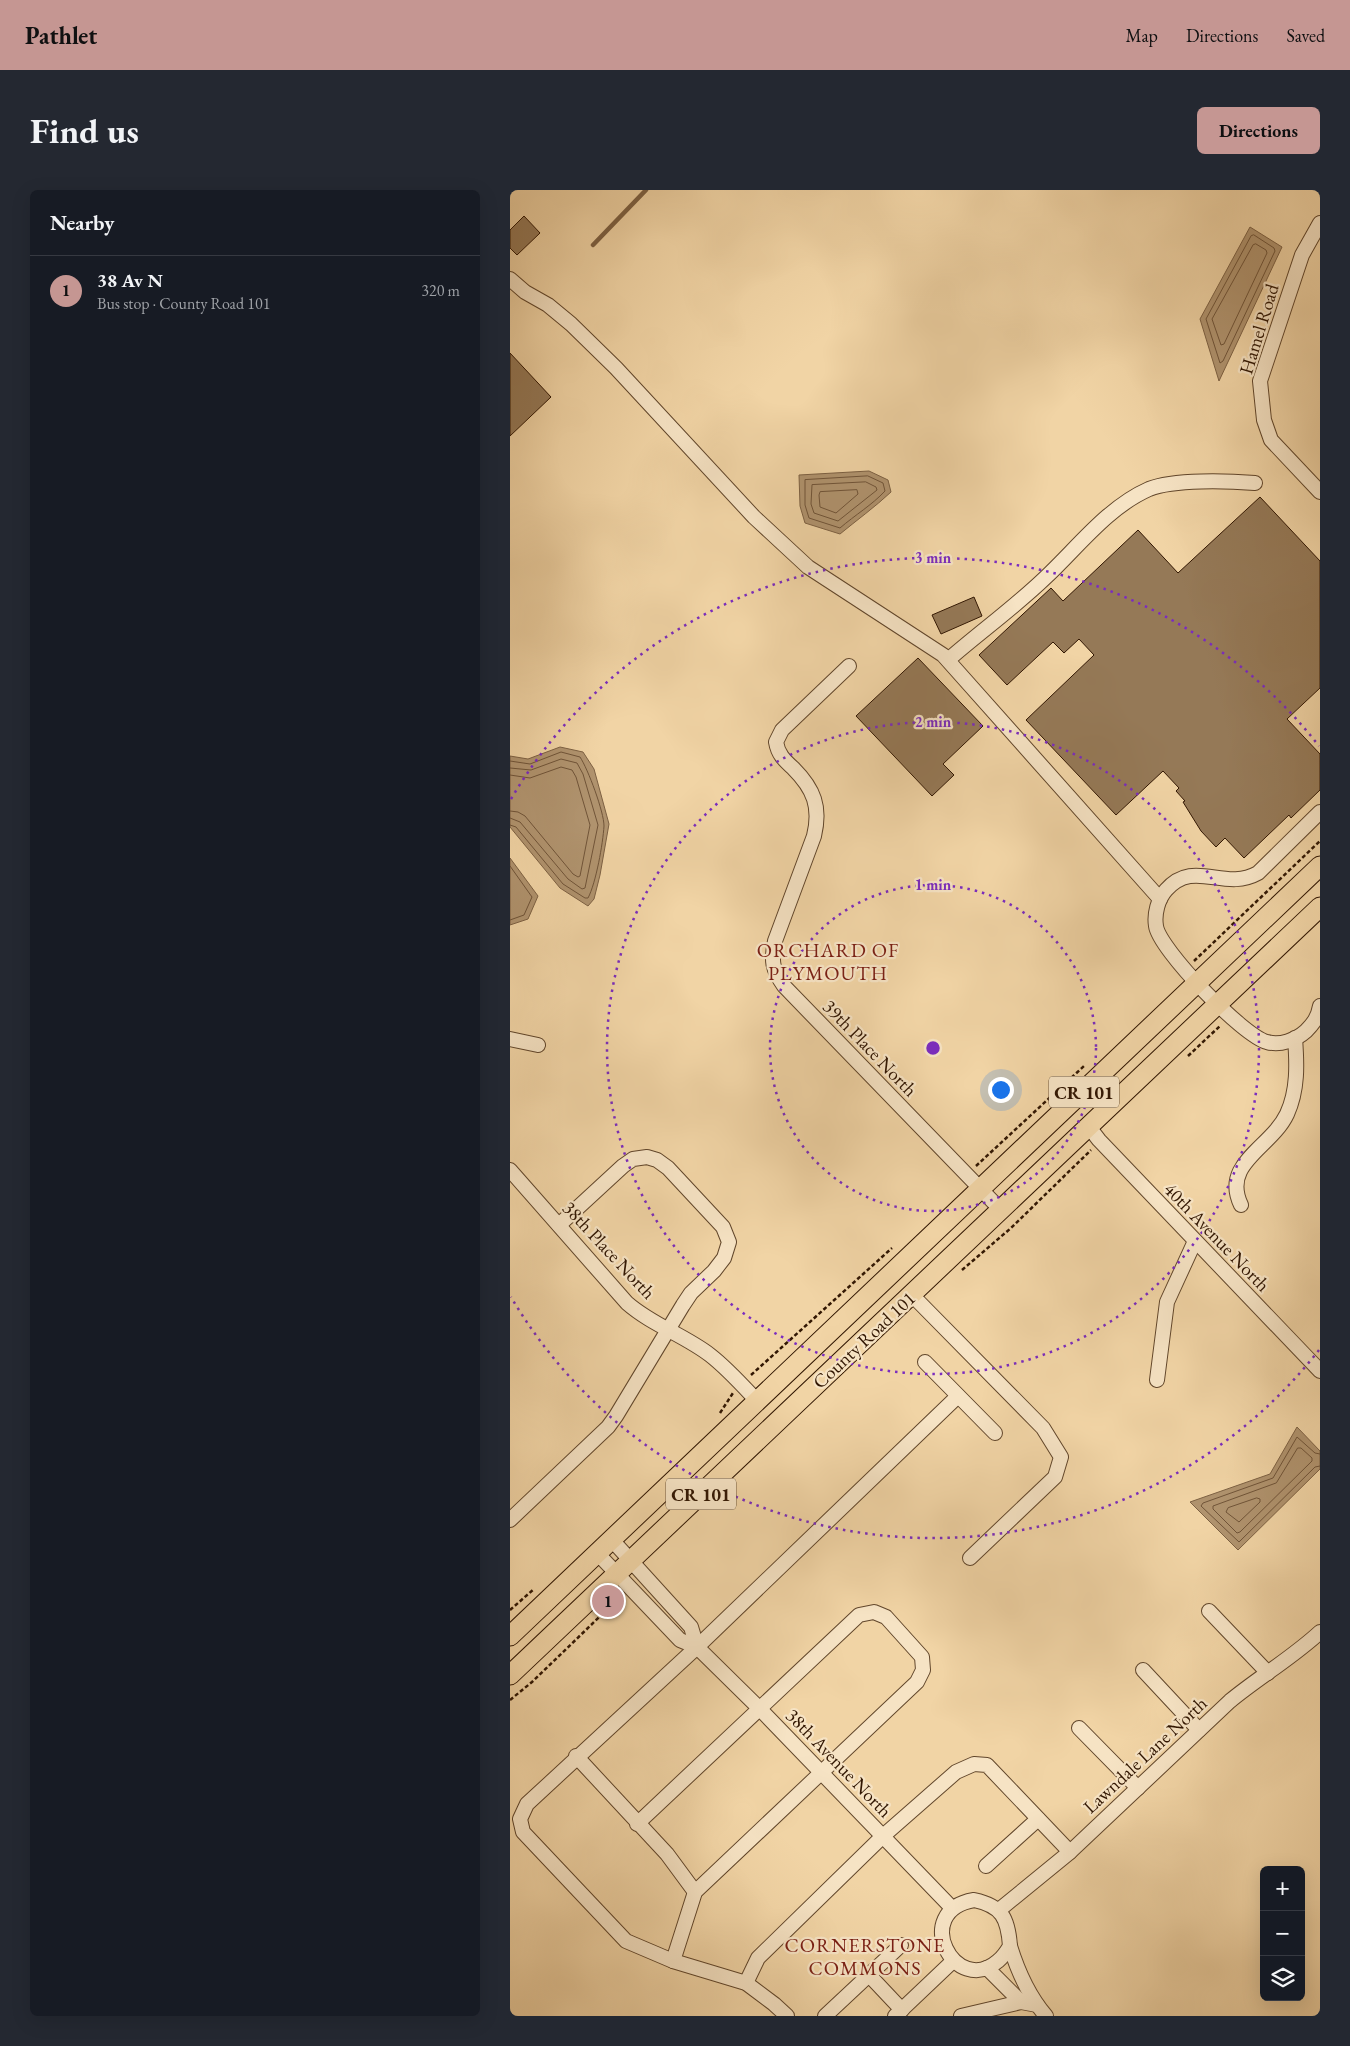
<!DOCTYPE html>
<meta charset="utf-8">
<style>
:root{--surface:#171b24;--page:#242831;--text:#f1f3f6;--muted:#9ea1a6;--line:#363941;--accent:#c59692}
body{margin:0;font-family:"EB Garamond",serif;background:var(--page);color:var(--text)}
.controls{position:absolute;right:15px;bottom:15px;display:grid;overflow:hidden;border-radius:8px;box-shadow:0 5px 20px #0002}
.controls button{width:45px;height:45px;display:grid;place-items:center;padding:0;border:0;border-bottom:1px solid var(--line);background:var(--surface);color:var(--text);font:25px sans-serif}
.you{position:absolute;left:490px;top:899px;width:18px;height:18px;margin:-12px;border:4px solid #fff;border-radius:50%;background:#1a73e8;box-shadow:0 0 0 8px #1a73e833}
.badge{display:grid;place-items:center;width:32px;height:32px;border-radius:50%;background:var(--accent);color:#111;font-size:16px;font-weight:700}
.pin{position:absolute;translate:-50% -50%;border:2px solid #fff;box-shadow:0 1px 5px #0006}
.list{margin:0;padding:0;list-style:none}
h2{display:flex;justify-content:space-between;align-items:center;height:65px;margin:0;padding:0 20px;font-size:21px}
h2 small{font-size:16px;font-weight:400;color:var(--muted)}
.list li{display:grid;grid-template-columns:32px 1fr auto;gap:15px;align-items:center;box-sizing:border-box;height:70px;padding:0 20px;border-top:1px solid var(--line)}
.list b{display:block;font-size:19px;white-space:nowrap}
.list p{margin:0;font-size:16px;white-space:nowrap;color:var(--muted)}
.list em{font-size:16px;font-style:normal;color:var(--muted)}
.icon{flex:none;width:28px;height:28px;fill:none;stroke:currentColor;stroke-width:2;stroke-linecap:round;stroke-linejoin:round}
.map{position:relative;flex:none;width:810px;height:1826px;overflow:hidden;border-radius:8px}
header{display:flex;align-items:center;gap:30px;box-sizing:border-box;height:70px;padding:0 25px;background:var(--accent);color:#111}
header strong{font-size:24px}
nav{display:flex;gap:28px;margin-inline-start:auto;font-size:18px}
.intro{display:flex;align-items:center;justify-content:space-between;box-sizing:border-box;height:120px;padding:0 30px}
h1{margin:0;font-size:35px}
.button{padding:12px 22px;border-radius:8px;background:var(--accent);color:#111;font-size:18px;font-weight:700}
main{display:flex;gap:30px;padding:0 30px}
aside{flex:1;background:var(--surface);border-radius:8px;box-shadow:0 5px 20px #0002}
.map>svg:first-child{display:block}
.water{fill:#b0936e;stroke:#7d6143}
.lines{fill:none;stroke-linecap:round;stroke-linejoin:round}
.shore{stroke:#705438;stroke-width:1}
.stream{stroke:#7d6143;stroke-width:4.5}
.building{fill:#957957;stroke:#311602}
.minor-casing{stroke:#61462b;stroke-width:16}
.major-casing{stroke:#311602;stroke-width:21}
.path{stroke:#311602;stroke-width:2.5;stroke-dasharray:4 2.5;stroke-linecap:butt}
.minor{stroke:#f6e3c4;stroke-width:14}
.major{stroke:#f1d4a5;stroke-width:19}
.ring{fill:none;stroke:#7b2cbf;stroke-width:2.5;stroke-dasharray:2.5 5}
.labels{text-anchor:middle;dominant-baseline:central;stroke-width:4.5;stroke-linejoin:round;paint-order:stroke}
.shield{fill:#f6e3c4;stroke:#6c543c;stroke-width:1}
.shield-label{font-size:18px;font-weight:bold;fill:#311602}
.street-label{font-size:19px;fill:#311602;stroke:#f6e3c4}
.neighbourhood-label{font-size:20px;letter-spacing:1px;fill:#7a1f14;stroke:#f6e3c4}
.centre{fill:#7b2cbf;stroke:#f6e3c4;stroke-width:2.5}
.ring-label{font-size:15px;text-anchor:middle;font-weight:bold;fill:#7b2cbf;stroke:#f6e3c4;stroke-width:4.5;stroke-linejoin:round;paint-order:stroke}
</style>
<header>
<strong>Pathlet</strong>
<nav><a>Map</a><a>Directions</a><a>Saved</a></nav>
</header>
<div class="intro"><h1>Find us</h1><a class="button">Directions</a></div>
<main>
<aside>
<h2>Nearby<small></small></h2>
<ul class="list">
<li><span class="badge">1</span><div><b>38 Av N</b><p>Bus stop · County Road 101</p></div><em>320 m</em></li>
</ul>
</aside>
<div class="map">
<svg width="810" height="1826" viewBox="0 0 810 1826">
<rect width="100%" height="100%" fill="#f1d4a5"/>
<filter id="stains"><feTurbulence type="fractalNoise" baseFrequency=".004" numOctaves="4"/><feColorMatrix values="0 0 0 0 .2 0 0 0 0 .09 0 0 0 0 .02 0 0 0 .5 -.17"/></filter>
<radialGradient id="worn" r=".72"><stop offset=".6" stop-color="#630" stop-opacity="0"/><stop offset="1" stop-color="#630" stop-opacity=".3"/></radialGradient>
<g class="water">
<path d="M740,37l32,20 -63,134 -19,-62z"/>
<path d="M359,281l19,9 3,12c-16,15 -34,28 -51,42l-35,-11 -5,-17 -1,-31z"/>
<path d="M50,557l23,5 11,17 15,55 -9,51 -6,24 -6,7 -28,-18 -50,-61v-71l18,3z"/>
<path d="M0,668l28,38 -10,23 -18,6z"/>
<path d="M787,1237l23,24v18l-82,81 -48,-48 80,-28z"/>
</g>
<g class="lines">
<g class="shore">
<path d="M744,45l20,13 1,3 -52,110 -3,2 -14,-44 45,-83z"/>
<path d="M746,54l10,6 1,3 -43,91 -3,1 -9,-26 41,-74z"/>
<path d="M358,286l15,7 2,8c-13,14 -30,24 -45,37l-31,-10 -4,-13v-25z"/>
<path d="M356,292l10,5 1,3 -39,31 -24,-8 -3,-9 1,-19z"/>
<path d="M347,300l1,4 -22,19 -16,-6 -1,-12 1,-3z"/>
<path d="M0,571l20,3 31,-12 19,5c8,12 24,55 24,69 -1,17 -8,57 -16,72h-3l-22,-14 -47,-57 -6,-2"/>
<path d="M0,578l21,2 30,-11 16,4 6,11 15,51 -13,63 -3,1 -14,-10 -48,-57 -10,-4"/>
<path d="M0,585l20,3 31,-11 11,3 4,7 14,48 -10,51 -2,1 -5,-3 -48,-58 -7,-4 -8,-1"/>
<path d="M0,676l22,31 -8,18 -14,5"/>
<path d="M788,1258h3l11,10v3l-72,71 -3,1 -24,-24v-3l63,-23z"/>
<path d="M810,1264l-5,-1 -18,-16 -24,41 -70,25 -2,3 38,36 76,-75 5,-1"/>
<path d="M747,1308l3,1v3l-21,20 -13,-10 2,-4z"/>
</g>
<path class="stream" d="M83,55l53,-55"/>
</g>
<g class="building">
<path d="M14,26l16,17 -23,22 -7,-7v-18z"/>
<path d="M0,163l41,44 -41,39z"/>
<path d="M750,307l60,64v127l-33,31 33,35v36l-29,28 -2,-3 -45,43 -19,-20 -9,9 -15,-16 -18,-29 2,-1 -9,-10 3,-3 -16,-17 -47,44 -90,-95 68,-65 -15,-16 -15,14 -11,-11 -46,43 -28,-30 72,-67 12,13 75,-71 40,43z"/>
<path d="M464,407l8,19 -41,18 -9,-19z"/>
<path d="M408,468l65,68 -40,38 11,11 -22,21 -76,-80z"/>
</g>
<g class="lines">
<defs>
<g id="minor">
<path d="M810,33l-18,32 -42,126 4,39 7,20 49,52"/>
<path d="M0,89l15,13 23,13 23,19 45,44 138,149 54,50 135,88 217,244"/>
<path d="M438,470c32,-28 67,-53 98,-83 32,-30 62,-70 103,-88 25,-10 79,-8 106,-6"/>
<path d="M339,476l-67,64 -6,12c2,12 8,18 17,26 21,21 28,39 21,68l-39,105c-4,20 -3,28 9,45l217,224"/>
<path d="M810,622l-62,61c-34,19 -64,-15 -92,17 -8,9 -12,24 -10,36 3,23 87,110 111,116 13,4 29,-2 39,-11 8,-8 12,-14 14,-25"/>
<path d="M0,849l28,6"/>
<path d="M579,937l10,13 221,231"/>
<path d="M0,980l117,133c25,22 57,32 83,52 18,14 33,31 48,47"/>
<path d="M731,1015c-20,-42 30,-57 46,-91 11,-24 10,-50 8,-76"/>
<path d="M402,1105l131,133 18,29 -6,20 -85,81"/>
<path d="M415,1172l70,71"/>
<path d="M647,1190l10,-78 28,-61"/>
<path d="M0,1330l98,-93 8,-11 67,-111 8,-12 23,-22 10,-13 5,-16 -6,-15 -55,-59 -11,-8 -10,-3 -14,2 -10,7 -64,59"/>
<path d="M102,1350l79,87 6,20"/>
<path d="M88,1364l82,86 17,7 62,61 193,200"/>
<path d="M699,1421l59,62"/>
<path d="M633,1480l56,60"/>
<path d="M569,1538l59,60"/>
<path d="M66,1566l91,98 28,38"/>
<path d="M127,1634l222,-209 15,-3 12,5 36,40 1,13 -6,12 -222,210 -22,69"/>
<path d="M476,1676l52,-47"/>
<path d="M464,1710c28,6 34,18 36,46 -3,5 -7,11 -12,15 -43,37 -88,-50 -24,-61z"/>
<path d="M489,1720l71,-58 160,-151c29,-24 62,-43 90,-69"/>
<path d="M500,1756c8,26 18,49 36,70"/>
<path d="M477,1778l34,34 16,3"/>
<path d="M359,1785l33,35"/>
<path d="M236,1793l12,-25 125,-122 73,-64 18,-8 13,1 83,87"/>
<path d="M277,1826l-13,-12 -28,-21 -73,-22 -47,-20 -103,-109 -3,-13 7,-15 170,-157 261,-251"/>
<path d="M315,1826l76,-71"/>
<path d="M385,1826l58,-55"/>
<path d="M451,1826l60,-14"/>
</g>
<g id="major">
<path d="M0,1446l810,-770"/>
<path d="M0,1485l810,-768"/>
</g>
</defs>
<use href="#minor" class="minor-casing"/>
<use href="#major" class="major-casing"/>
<g class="path">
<path d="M684,771l126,-120"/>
<path d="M678,866l33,-31"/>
<path d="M466,976l108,-100"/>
<path d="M452,1080l49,-42 80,-78"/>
<path d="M241,1185l141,-127"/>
<path d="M210,1223l13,-20"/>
<path d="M0,1420l24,-21"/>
<path d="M0,1510l22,-18 88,-85"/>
</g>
<use href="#minor" class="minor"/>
<use href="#major" class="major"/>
</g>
<g class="ring">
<circle cx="423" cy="858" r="163"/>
<circle cx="423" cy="858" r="326"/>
<path d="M809 1160A490 490 0 0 1 1 1107M1 609A490 490 0 0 1 809 556"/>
</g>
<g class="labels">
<g class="shield">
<rect x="539" y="886.5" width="70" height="31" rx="4"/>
<rect x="156" y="1288.5" width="70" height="31" rx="4"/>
</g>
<g class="shield-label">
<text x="574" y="902">CR 101</text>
<text x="191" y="1304">CR 101</text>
</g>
<g class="street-label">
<text transform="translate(749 139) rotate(-73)">Hamel Road</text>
<text transform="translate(360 858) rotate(46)">39th Place North</text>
<text transform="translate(707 1047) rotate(46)">40th Avenue North</text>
<text transform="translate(99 1060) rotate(47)">38th Place North</text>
<text transform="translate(354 1150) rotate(-43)">County Road 101</text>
<text transform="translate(635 1565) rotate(-43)">Lawndale Lane North</text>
<text transform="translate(329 1573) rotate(46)">38th Avenue North</text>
</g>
<g class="neighbourhood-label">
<text x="318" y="760">ORCHARD OF<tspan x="318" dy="23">PLYMOUTH</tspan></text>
<text x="355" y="1755">CORNERSTONE<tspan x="355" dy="23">COMMONS</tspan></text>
</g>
</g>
<circle cx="423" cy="858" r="8" class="centre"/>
<g class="ring-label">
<text x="423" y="373">3 min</text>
<text x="423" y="537">2 min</text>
<text x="423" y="700">1 min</text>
</g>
<rect width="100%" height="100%" filter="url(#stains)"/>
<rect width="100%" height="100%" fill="url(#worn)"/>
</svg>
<div class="controls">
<button>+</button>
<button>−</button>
<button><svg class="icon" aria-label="layers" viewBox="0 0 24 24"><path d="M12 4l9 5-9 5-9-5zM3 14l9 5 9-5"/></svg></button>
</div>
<div class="you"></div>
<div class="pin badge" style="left:98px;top:1411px">1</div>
</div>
</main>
